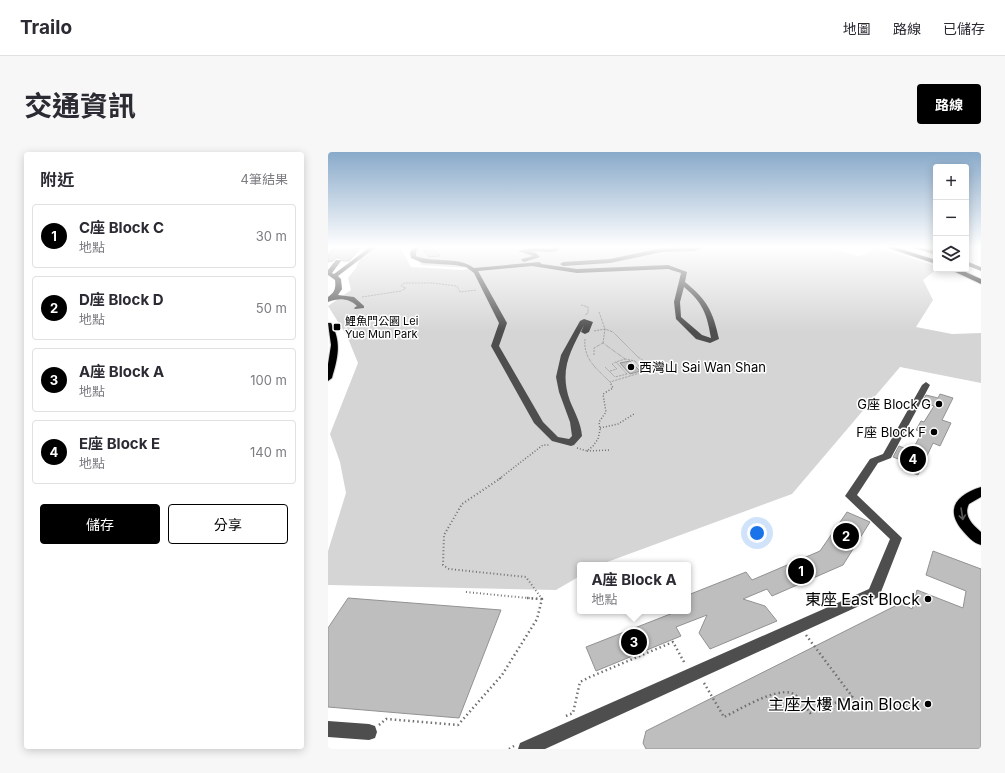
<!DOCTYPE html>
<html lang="zh-TW">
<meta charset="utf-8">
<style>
:root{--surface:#fff;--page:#f7f7f7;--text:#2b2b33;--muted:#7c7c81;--line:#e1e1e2;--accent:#000}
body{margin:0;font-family:Inter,"Noto Sans TC",sans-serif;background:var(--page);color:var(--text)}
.controls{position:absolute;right:12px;top:12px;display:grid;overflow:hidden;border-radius:4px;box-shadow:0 2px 10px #0003}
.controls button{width:36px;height:36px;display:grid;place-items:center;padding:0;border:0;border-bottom:1px solid var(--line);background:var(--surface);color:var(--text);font:20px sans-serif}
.you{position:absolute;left:429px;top:381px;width:14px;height:14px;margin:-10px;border:3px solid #fff;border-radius:50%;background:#1a73e8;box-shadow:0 0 0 6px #1a73e833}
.badge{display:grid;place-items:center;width:26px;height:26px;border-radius:50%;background:var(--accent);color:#fff;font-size:13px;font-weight:700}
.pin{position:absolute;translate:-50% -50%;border:2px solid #fff;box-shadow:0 1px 4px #0006}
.popup{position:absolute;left:249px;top:410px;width:114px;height:52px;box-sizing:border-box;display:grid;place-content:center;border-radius:4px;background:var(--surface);filter:drop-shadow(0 1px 3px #0005);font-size:13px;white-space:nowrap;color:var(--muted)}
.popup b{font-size:15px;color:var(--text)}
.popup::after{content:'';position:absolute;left:50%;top:100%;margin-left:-8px;border:8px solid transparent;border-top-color:var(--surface)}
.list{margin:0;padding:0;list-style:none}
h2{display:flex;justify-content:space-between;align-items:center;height:52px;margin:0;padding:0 16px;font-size:17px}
h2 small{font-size:13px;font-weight:400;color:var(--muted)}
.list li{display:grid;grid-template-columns:26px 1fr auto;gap:12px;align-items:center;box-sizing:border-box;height:64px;margin:0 8px 8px;padding:0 8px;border:1px solid var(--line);border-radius:4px}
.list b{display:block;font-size:15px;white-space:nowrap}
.list p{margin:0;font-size:13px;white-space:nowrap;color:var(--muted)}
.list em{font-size:13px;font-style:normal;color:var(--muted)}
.actions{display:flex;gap:8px;padding:12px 16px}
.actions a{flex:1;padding:9px 0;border:1px solid var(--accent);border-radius:4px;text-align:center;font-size:14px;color:var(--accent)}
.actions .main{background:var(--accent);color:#fff}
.icon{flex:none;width:22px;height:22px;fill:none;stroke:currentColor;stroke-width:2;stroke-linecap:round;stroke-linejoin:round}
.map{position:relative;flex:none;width:653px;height:597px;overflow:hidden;border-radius:4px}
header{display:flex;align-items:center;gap:24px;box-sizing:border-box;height:56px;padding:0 20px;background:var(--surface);border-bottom:1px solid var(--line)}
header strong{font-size:19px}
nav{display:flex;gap:22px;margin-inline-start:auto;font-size:14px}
.intro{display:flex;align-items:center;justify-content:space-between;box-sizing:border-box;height:96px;padding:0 24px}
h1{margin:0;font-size:28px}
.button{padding:10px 18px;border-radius:4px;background:var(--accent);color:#fff;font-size:14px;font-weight:700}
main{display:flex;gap:24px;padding:0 24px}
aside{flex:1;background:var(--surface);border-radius:4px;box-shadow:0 2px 10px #0003}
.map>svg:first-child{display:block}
.green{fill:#d5d5d5}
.building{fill:#bebebe;stroke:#929292}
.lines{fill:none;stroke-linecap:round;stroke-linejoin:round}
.major-casing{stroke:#dbdbdb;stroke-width:2}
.highway-casing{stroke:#dbdbdb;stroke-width:2}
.path-far3{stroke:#707070;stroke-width:1;stroke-dasharray:0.5 1;stroke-linecap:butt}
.path-far2{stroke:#707070;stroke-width:1.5;stroke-dasharray:1 2;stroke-linecap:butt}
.path-far1{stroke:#707070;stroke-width:2;stroke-dasharray:1 2.5;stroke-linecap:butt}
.path{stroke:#707070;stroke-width:2.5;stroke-dasharray:1.5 3;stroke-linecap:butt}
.minor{fill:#4e4e4e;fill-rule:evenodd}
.major{fill:#000;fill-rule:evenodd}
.highway{fill:#000;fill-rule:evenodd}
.oneway{stroke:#595959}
.poi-dot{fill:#000;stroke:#fff;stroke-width:1.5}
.labels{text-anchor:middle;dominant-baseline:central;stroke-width:3;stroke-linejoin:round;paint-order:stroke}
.far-poi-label{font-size:11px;fill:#000;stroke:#fff;text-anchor:start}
.poi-label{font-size:13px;fill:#000;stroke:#fff;text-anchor:end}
.near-poi-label{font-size:16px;fill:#000;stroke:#fff;text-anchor:end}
</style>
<header>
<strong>Trailo</strong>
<nav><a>地圖</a><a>路線</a><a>已儲存</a></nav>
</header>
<div class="intro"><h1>交通資訊</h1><a class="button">路線</a></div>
<main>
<aside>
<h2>附近<small>4筆結果</small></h2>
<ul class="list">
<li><span class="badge">1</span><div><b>C座 Block C</b><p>地點</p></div><em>30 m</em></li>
<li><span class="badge">2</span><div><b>D座 Block D</b><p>地點</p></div><em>50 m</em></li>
<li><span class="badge">3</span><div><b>A座 Block A</b><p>地點</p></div><em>100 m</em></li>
<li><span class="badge">4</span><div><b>E座 Block E</b><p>地點</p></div><em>140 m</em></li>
</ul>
<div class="actions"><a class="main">儲存</a><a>分享</a></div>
</aside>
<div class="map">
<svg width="653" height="597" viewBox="0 0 653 597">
<rect width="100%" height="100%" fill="#fff"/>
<path class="green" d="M37,95h35l11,20 52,3 7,-2 -49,-3 -11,-18h418l29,9 7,-1 13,-8 59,19 1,3 -14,11 10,20 -17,27 36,7 29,-1v50l-81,-16 -108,127 -193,71h-19v11l-24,14 -228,-5v-34l18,-58 -6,-31 -10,-28 28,-71 -11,-27 -19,-30 23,-16 -3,-12 8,-10z"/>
<g class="building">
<path d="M93,95h12l7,9 -11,1z"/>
<path d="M33,96l-12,13h-7l-2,-3h-4l-3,3 -5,1v-8l4,-5z"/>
<path d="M302,209l10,10 -10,3 -10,-11z"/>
<path d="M612,242l13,4 -11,22 9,3 -11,23 -7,-3 -15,32 -16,-6 4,-7 -13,-5 6,-11 13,5 10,-19 -6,-2 5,-9 3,1 10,-16 -12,-3 4,-8 12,3z"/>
<path d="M519,360l23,10 -27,43 -71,31 -5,-7 -24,10 22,7 12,15 -67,28 -11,-16 8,-18 -31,12 5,9 -85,35 -10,-24 92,-36h10v-16l58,-23 6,8 68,-29z"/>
<path d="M605,399l48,18v180h-335l-3,-6 3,-12 255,-128 11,6 5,-19 46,18 3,-17 -40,-16z"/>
<path d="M20,446l153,12 -42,108 -131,-11v-79z"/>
</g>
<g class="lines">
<defs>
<path id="major" d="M0,171h3c11,19 7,35 1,55l-4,3v-17l3,-19z"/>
<g id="highway">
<path d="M557,95h9l42,13v4z"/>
<path d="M621,117h10l22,10v5z"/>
<path d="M653,335v10l-12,7c-6,12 4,21 12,28v13c-8,-2 -14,-9 -19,-15 -18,-22 -4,-36 19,-43z"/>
</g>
</defs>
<use href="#major" class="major-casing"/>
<use href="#highway" class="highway-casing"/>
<g class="path-far3">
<path d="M34,145l39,-6 5,-3 -5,-2 3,-3h28l25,3 3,6 17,-2"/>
<path d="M253,153l7,2v6l-3,2"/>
<path d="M266,179l11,-2 -6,-17"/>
<path d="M257,187c-2,20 12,30 25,43l33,-10 -8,-11 -10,-2"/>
<path d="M275,191l2,-14 8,3 25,25 19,13 -2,4 -12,-2"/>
<path d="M266,203v-7l9,-5 22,16 -9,3 11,12 -12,3 -10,-10"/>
<path d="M282,219l7,-2 -5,-5 4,-2"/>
<path d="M282,230l1,1"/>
</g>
<g class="path-far2">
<path d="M272,276l18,-4 16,-10"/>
<path d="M249,296l10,3 6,-5 5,-7 2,-9 -1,-8 7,-10 -3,-18 10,-6 -3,-6"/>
<path d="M259,299l24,-1"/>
<path d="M171,327l44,-34h7"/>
</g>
<g class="path-far1">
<path d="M173,326l-39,26 -18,31 -1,30 6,4 77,8 16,22"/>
<path d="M138,440l72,7"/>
</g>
<g class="path">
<path d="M199,446l15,1"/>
<path d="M478,483l57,76"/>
<path d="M376,531l20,34c15,-7 50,-29 67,-24 8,2 14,13 19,20l42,-17"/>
<path d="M238,564l7,-3 7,-31 10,-5 83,-35 11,20"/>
<path d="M51,573l7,-6 72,6 44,-50 35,-56 5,-20 -1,-1"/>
<path d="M181,597l5,-3"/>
</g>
<g class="minor">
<path d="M42,95h6l-38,29 3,3 1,10 -4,6 16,2 10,9v2l-9,1 -1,-1 3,-2c-9,-8 -18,-8 -29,-4v-5c7,-5 8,-9 7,-17l-7,-5v-5l8,-10h4l1,1 -9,12 2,1z"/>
<path d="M86,95h6l-4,5v4c18,7 42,0 58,12l65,-6 3,2 35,5 91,-4 19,7 -2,10c22,18 28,29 34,57l-9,4 -14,-4 -20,-20 -2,-17 7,-29 -13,-4 -91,4 -45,-7 -54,5 29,52 -8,23 44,76 15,15 11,2 3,-3 -2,-14 -11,-30 -3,-15 5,-22 19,-34 4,-2 9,3 -4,10 -4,2 -4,-2 3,-7c-14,27 -25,45 -14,76 5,12 11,22 12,35l-8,9 -3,1 -19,-5 -18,-18 -43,-77 8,-23 -25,-50 -8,-6 -11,-2 -32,-2 -12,-5 -1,-6zM356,135c19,16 23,27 27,51l-9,-3 -21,-18 -1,-15z"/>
<path d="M225,95h6l-1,4 -10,1 -19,-1 7,2 4,4 -16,5 -3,-2 1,-1 11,-3 -15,-5 13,-3 21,1z"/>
<path d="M378,95l-11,4 -33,1 -52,11 -47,3 -3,-2 3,-2 47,-3 52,-11z"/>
<path d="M582,95h9l17,4v4z"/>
<path d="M638,109l15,6v4l-15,-6z"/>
<path d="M598,230l4,3 -38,71 -1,2 -13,5 -21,32 45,43 -23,59 -334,152h-27l2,-6 349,-154 21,-50 -45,-43 25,-37 13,-5 39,-69z"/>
<path d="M0,569l41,3 6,2 2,6 -2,6 -6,2 -41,-3z"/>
</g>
<use href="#major" class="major"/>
<use href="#highway" class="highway"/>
</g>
<defs><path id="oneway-shaft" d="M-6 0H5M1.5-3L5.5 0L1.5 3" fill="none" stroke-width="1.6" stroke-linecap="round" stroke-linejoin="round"/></defs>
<use class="oneway" href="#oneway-shaft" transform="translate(634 362) rotate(81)"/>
<linearGradient id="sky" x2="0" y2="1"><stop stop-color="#89aaca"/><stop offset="0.53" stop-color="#fff"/><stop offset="1" stop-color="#fff" stop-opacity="0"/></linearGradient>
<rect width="653" height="179" fill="url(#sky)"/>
<g class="poi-dot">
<rect x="5" y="171" width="8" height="8" rx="2"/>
<circle cx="303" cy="215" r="4"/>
<circle cx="611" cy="252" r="4"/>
<circle cx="606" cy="280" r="4"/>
<circle cx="600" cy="447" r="4"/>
<circle cx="600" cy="552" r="4"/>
</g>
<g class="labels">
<g class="far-poi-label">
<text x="17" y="169">鯉魚門公園 Lei<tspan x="17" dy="13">Yue Mun Park</tspan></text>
</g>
<g class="poi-label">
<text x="311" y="215" text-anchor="start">西灣山 Sai Wan Shan</text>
<text x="603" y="252">G座 Block G</text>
<text x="598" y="280">F座 Block F</text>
</g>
<g class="near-poi-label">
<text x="592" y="447">東座 East Block</text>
<text x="592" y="552">主座大樓 Main Block</text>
</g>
</g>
</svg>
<div class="controls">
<button>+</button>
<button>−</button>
<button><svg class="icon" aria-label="layers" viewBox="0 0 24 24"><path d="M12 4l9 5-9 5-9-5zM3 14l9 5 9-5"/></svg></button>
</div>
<div class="you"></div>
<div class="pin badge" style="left:473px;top:419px">1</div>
<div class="pin badge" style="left:518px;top:384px">2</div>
<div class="pin badge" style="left:306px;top:490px">3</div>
<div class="popup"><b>A座 Block A</b>地點</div>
<div class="pin badge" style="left:585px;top:307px">4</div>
</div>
</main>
